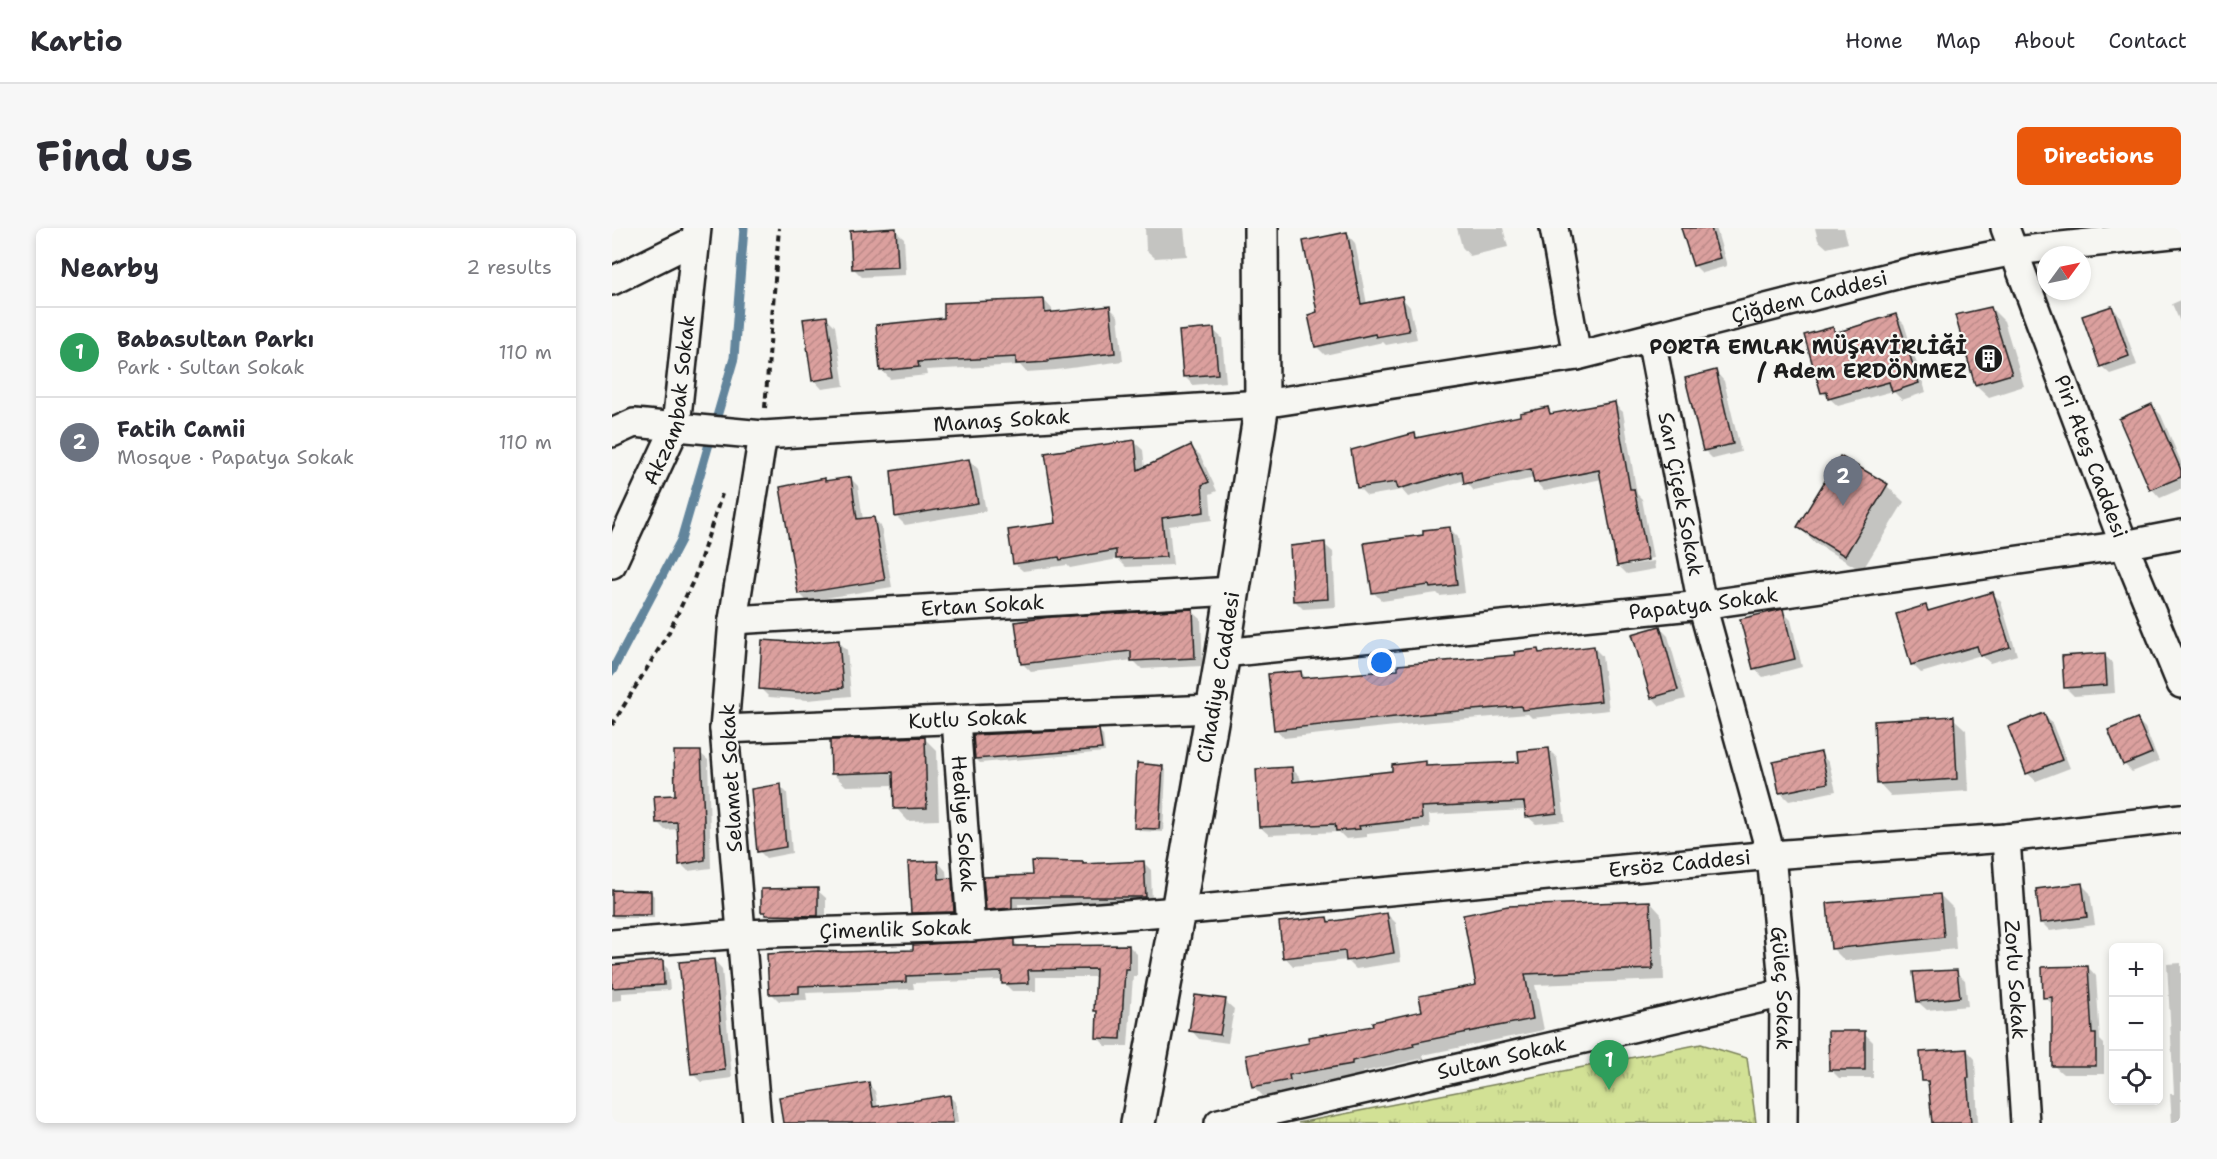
<!DOCTYPE html>
<meta charset="utf-8">
<style>
:root{--surface:#fff;--page:#f7f7f7;--text:#2b2b33;--muted:#7c7c81;--line:#e1e1e2;--accent:#ea580c}
body{margin:0;font-family:"Shantell Sans",sans-serif;background:var(--page);color:var(--text)}
.controls{position:absolute;right:18px;bottom:18px;display:grid;overflow:hidden;border-radius:9px;box-shadow:0 3px 9px #0003}
.controls button{width:54px;height:54px;display:grid;place-items:center;padding:0;border:0;border-bottom:2px solid var(--line);background:var(--surface);color:var(--text);font:30px sans-serif}
.compass{position:absolute;left:1425px;top:18px;width:54px;height:54px;border-radius:50%;background:var(--surface);box-shadow:0 3px 9px #0003;rotate:57deg}
.you{position:absolute;left:770px;top:435px;width:21px;height:21px;margin:-15px;border:4px solid #fff;border-radius:50%;background:#1a73e8;box-shadow:0 0 0 9px #1a73e833}
.badge{display:grid;place-items:center;width:39px;height:39px;border-radius:50%;background:var(--accent);color:#fff;font-size:20px;font-weight:700}
.pin{position:absolute;translate:-50% -50px;filter:drop-shadow(0 2px 3px #0008)}
.pin::after{content:'';position:absolute;top:32px;width:21px;height:18px;background:inherit;clip-path:polygon(0 0,100% 0,50% 100%)}
.list{margin:0;padding:0;list-style:none}
h2{display:flex;justify-content:space-between;align-items:center;height:78px;margin:0;padding:0 24px;font-size:26px}
h2 small{font-size:20px;font-weight:400;color:var(--muted)}
.list li{display:grid;grid-template-columns:39px 1fr auto;gap:18px;align-items:center;box-sizing:border-box;height:90px;padding:0 24px;border-top:2px solid var(--line)}
.list b{display:block;font-size:22px;white-space:nowrap}
.list p{margin:0;font-size:20px;white-space:nowrap;color:var(--muted)}
.list em{font-size:20px;font-style:normal;color:var(--muted)}
.icon{flex:none;width:33px;height:33px;fill:none;stroke:currentColor;stroke-width:2;stroke-linecap:round;stroke-linejoin:round}
.map{position:relative;flex:none;width:1569px;height:895px;overflow:hidden;border-radius:9px}
header{display:flex;align-items:center;gap:36px;box-sizing:border-box;height:84px;padding:0 30px;background:var(--surface);border-bottom:2px solid var(--line)}
header strong{font-size:28px}
nav{display:flex;gap:33px;margin-inline-start:auto;font-size:21px}
.intro{display:flex;align-items:center;justify-content:space-between;box-sizing:border-box;height:144px;padding:0 36px}
h1{margin:0;font-size:42px}
.button{padding:15px 27px;border-radius:9px;background:var(--accent);color:#fff;font-size:21px;font-weight:700}
main{display:flex;gap:36px;padding:0 36px}
aside{flex:1;background:var(--surface);border-radius:9px;box-shadow:0 3px 9px #0003}
.map>svg:first-child{display:block}
.park{fill:url(#park-tufts);stroke:#777e58;stroke-width:1.5}
.shadow{fill:#0003}
.lines{fill:none;stroke-linecap:round;stroke-linejoin:round}
.stream{stroke:#62859c;stroke-width:9}
.building{fill:url(#building-hatch);stroke:#1c1c1c;stroke-width:1.5}
.minor-casing{stroke:#1c1c1c;stroke-width:32}
.tertiary-casing{stroke:#1c1c1c;stroke-width:38}
.path{stroke:#1c1c1c;stroke-width:4;stroke-dasharray:6 4.5;stroke-linecap:butt}
.minor{stroke:#f6f6f2;stroke-width:27}
.tertiary{stroke:#f6f6f2;stroke-width:33}
.labels{text-anchor:middle;dominant-baseline:central;stroke-width:4.5;stroke-linejoin:round;paint-order:stroke}
.street-label{font-size:21px;fill:#1c1c1c;stroke:#f6f6f2}
.poi-label{font-size:21px;font-weight:bold;fill:#1c1c1c;stroke:#f6f6f2;text-anchor:end}
</style>
<header>
<strong>Kartio</strong>
<nav><a>Home</a><a>Map</a><a>About</a><a>Contact</a></nav>
</header>
<div class="intro"><h1>Find us</h1><a class="button">Directions</a></div>
<main>
<aside>
<h2>Nearby<small>2 results</small></h2>
<ul class="list">
<li><span class="badge" style="background:#2e9e5b">1</span><div><b>Babasultan Parkı</b><p>Park · Sultan Sokak</p></div><em>110 m</em></li>
<li><span class="badge" style="background:#6b7280">2</span><div><b>Fatih Camii</b><p>Mosque · Papatya Sokak</p></div><em>110 m</em></li>
</ul>
</aside>
<div class="map">
<svg width="1569" height="895" viewBox="0 0 1569 895">
<defs>
<pattern id="park-tufts" width="24" height="20" patternUnits="userSpaceOnUse" patternTransform="scale(1.5)"><rect width="24" height="20" fill="#d2e195"/><path d="M3 7l-1-3M5 7V3M7 7l1-3M15 17l-1-3M17 17v-4M19 17l1-3" fill="none" stroke="#b4c080"/></pattern>
<pattern id="building-hatch" width="6" height="6" patternUnits="userSpaceOnUse" patternTransform="scale(1.5)"><rect width="6" height="6" fill="#dba09e"/><path d="M-1 1l2-2M0 6l6-6M5 7l2-2" fill="none" stroke="#bb8988"/></pattern>
</defs>
<rect width="100%" height="100%" fill="#f6f6f2"/>
<filter id="ink" filterUnits="userSpaceOnUse"><feTurbulence type="fractalNoise" baseFrequency=".0167" numOctaves="2"/><feDisplacementMap in="SourceGraphic" scale="12" xChannelSelector="R" yChannelSelector="G"/><feConvolveMatrix kernelMatrix="1 2 1 2 8 2 1 2 1" color-interpolation-filters="sRGB"/></filter>
<g filter="url(#ink)">
<path class="park" d="M1089,816l46,14 9,65h-458z"/>
<g class="shadow">
<path d="M533,0h39l3,28 -32,2 -9,-8z"/>
<path d="M845,0h46l5,19 -38,9 -8,-9z"/>
<path d="M1071,0h33l11,38 -25,7 -8,-8z"/>
<path d="M1203,0h29l4,15 -21,5 -9,-8z"/>
<path d="M283,2l9,8 2,37 -44,2 -8,-8z"/>
<path d="M735,6l8,9 12,61 35,-6 8,9 7,32 -31,6 -3,-3 -58,13 -8,-8 -8,-31 9,-2z"/>
<path d="M432,72l8,9 1,5 56,-7 9,9 5,45 -67,9 -30,2 -6,-7 -94,5 1,5 -37,4 -8,-9 64,-51z"/>
<path d="M1569,72v24l-9,-20z"/>
<path d="M1500,79l8,9 17,49 -27,9 -9,-8z"/>
<path d="M1379,80l13,13 20,65 -35,11 -13,-12z"/>
<path d="M1284,88l8,8 22,68 -24,8 -9,-9 -55,15 -16,-14 11,-64 5,6z"/>
<path d="M215,90l8,8 9,60 -22,3 -8,-9z"/>
<path d="M601,102l9,8 4,44 -33,3 -9,-9z"/>
<path d="M1104,144l8,9 17,71 -28,7 -9,-9z"/>
<path d="M1002,176l9,8 14,82 5,5 11,59 -30,5v3l31,-5 1,8 -28,5 -9,-9 -16,-86 -58,12 -8,-9 -1,-4 -61,13 -9,-11 -57,17 -6,-7 -35,6 -9,-9 56,-53 5,5 103,-22 25,-8 7,6z"/>
<path d="M1540,178l9,9 20,47v27l-21,9 -8,-9 -31,-70z"/>
<path d="M522,214l9,8 2,19 46,-22 9,8 17,36 -7,3 2,26 -43,6 4,39 -47,2 -8,-8 -48,9 -3,-3 -44,6 -9,-8 44,-39z"/>
<path d="M1228,230l47,28 17,16 -42,69 -47,-28 -16,-16z"/>
<path d="M357,232l9,9 8,42 -81,14 -8,-8 -5,-44z"/>
<path d="M238,250l8,8 5,34 10,-2 8,8 11,61 -85,14 -8,-8 25,-113 3,2z"/>
<path d="M838,301l8,8 7,56 -25,3 -3,-3 -55,8 -9,-9 52,-56z"/>
<path d="M712,316l9,8 3,55 -33,2 -9,-9z"/>
<path d="M1381,366l8,8 16,53 -27,8 -9,-8 -60,18 -9,-9 14,-57 5,5z"/>
<path d="M580,383l9,8 2,47 -61,3 -9,-9 -102,12 -9,-9z"/>
<path d="M1170,383l9,9 11,47 -39,10 -9,-9z"/>
<path d="M1048,400l8,8 18,63 -26,7 -8,-9z"/>
<path d="M227,414l8,8 4,46 -43,4 -39,-3 -8,-8z"/>
<path d="M982,420l8,8 7,54 -77,8 -4,-4 -96,8 -148,16 -8,-9 25,-57 6,7 93,-7 116,-16 22,-6 3,4z"/>
<path d="M1492,427l9,8 2,30 -41,3 -9,-9z"/>
<path d="M1432,487l8,8 18,45 -34,13 -9,-8z"/>
<path d="M1341,490l13,12 3,61 -78,5 -12,-13z"/>
<path d="M1525,492l8,8 14,33 -27,11 -8,-8z"/>
<path d="M487,503l4,4 2,17 -125,11 -4,-4z"/>
<path d="M312,510l13,13 2,69 -31,1 -12,-13 -1,-23 -49,1 -13,-12z"/>
<path d="M936,521l9,9 8,63 -29,3 -9,-8 -1,-6 -97,5 1,12 -63,7v3l-21,2 -7,-7 -70,3 -9,-8 32,-58 8,8 1,6 93,-11 31,-10 6,6 90,-4z"/>
<path d="M88,525l8,7 3,108 -23,3 -7,-7 -2,-35 -14,1 -8,-8 20,-26z"/>
<path d="M1209,526l8,9 7,28 -47,10 -8,-8z"/>
<path d="M550,539l4,4 -3,61 -23,-1 -4,-4z"/>
<path d="M168,558l7,7 5,60 -26,5 -7,-7z"/>
<path d="M326,634l8,9 1,9h4l9,8 2,32 -41,1 -8,-9z"/>
<path d="M532,635l7,7 1,34h-134l1,11 -25,2 -7,-8 47,-33 51,-10z"/>
<path d="M1470,657l8,8 5,32 -45,6 -8,-8z"/>
<path d="M205,662l9,8v26l-51,-1 -12,-12z"/>
<path d="M0,664h38l4,4v22h-39l-3,-3z"/>
<path d="M1328,667l13,13 3,41 -111,12 -12,-12z"/>
<path d="M1038,674l11,12 3,66 -129,5 9,45 -121,25 1,3 -61,14v3l-63,12v4l-35,7 -12,-12 58,-42 113,-32z"/>
<path d="M775,686l9,9 5,39 -45,7 -9,-9 -54,6 -8,-9 42,-39 5,5z"/>
<path d="M401,713l7,6 109,-1 8,8v22h-4l-5,70h-22l-8,-8v-25l-2,-3 1,-33h-61v14h-24l-8,-8v-3l-91,3 1,6 -108,4 1,7 -28,1 -8,-8 72,-39 72,-3z"/>
<path d="M102,732l8,9 10,109 -31,4 -9,-9z"/>
<path d="M50,735l6,6 2,21 -48,3v7l-10,1v-34z"/>
<path d="M1569,735v160h-9l-2,-29h4l-7,-130z"/>
<path d="M1476,739l8,9 4,64 4,4v30h-41l-9,-8 -1,-61 -8,-8z"/>
<path d="M1344,744l9,8 3,26 -41,4 -9,-8z"/>
<path d="M613,773l9,8 -6,34 -29,-4 -8,-9z"/>
<path d="M1252,805l9,9v36h-34l-9,-9z"/>
<path d="M1355,822l8,9 3,64h-44l-4,-36 -7,-7z"/>
<path d="M256,856l7,7 3,17 71,-12 7,7 2,20h-173z"/>
</g>
<g class="lines">
<path class="stream" d="M0,443l69,-131 53,-182 10,-130"/>
</g>
<g class="building">
<path d="M284,0l2,39 -46,2 -2,-38z"/>
<path d="M1069,0h30l9,30 -27,8z"/>
<path d="M735,4l14,72 41,-8 7,35 -33,6 -1,-3 -60,13 -7,-32 9,-3 -14,-71z"/>
<path d="M432,71l1,14 65,-7 5,47 -67,7v2l-32,2v-7l-98,5 1,5 -39,4 -4,-46 68,-7v-15z"/>
<path d="M1500,78l17,50 -29,11 -18,-51z"/>
<path d="M1379,79l21,67 -37,11 -20,-70z"/>
<path d="M1284,86l23,69 -27,9 -3,-10 -61,17 -1,-7 -6,1 -17,-58 29,-8 2,6z"/>
<path d="M215,88l9,61 -24,4 -9,-62z"/>
<path d="M602,100l4,46 -35,3 -4,-46z"/>
<path d="M1104,142l17,74 -30,7 -18,-73z"/>
<path d="M1003,174l15,87h4l14,71 -31,6 -18,-96 -65,13 -3,-14 -67,15 -2,-13 -64,18 -2,-7 -39,6 -6,-38 64,-17 1,5 104,-22v-3l28,-6 2,7z"/>
<path d="M1540,176l29,66v7l-31,13 -31,-71z"/>
<path d="M523,212l3,30 53,-25 18,37 -7,3 2,27 -42,6 4,39 -50,2v-9l-56,10 -1,-3 -46,7 -5,-34 48,-7 -11,-70z"/>
<path d="M1228,228l48,28 -43,72 -48,-29z"/>
<path d="M357,231l9,44 -83,14 -4,-46z"/>
<path d="M239,249l6,42 17,-2 11,63 -87,14 -18,-107 45,-9v3z"/>
<path d="M838,299l7,58 -27,3 -1,-3 -57,8 -8,-50 59,-8v-5z"/>
<path d="M713,314l3,57 -35,2 -3,-55z"/>
<path d="M1381,364l17,55 -30,9 -3,-10 -66,19 -15,-51 30,-9 2,6z"/>
<path d="M581,381l2,49 -64,3v-10l-110,13 -6,-42 35,-5z"/>
<path d="M1171,381l12,50 -42,10 -13,-50z"/>
<path d="M1048,398l18,64 -27,8 -19,-64z"/>
<path d="M150,412l44,3 33,-3 4,48 -44,4 -40,-3z"/>
<path d="M982,418l7,55 -79,9 -1,-4 -98,8 -149,16 -6,-56 33,-3 1,7 96,-8v-5l117,-10 -1,-3 24,-3 1,4z"/>
<path d="M1493,425l2,32 -43,3 -2,-32z"/>
<path d="M1432,485l18,47 -36,14 -18,-47z"/>
<path d="M1342,488l3,63 -80,5 -3,-63z"/>
<path d="M1525,490l15,35 -29,12 -15,-35z"/>
<path d="M487,501l3,20 -127,10 -2,-24z"/>
<path d="M313,509l2,71 -33,1 -1,-37 -62,2 -1,-34z"/>
<path d="M937,520l8,65 -31,4 -2,-15 -103,5 1,12 -63,7 1,3 -24,2 -1,-7 -76,3 -3,-58 36,-2 1,15 99,-11v-6l34,-4v5l93,-4 -1,-11z"/>
<path d="M62,523h27l3,69 1,40 -26,5 -2,-43 -21,1 -2,-27 21,-1z"/>
<path d="M1209,524l7,31 -49,10 -6,-31z"/>
<path d="M525,535l26,3 -4,63 -25,-1z"/>
<path d="M169,556l5,63 -29,5 -6,-63z"/>
<path d="M326,633l1,18 13,-1 2,34 -43,1 -3,-51z"/>
<path d="M419,633l52,1v2l61,-3 2,36h-134v11l-26,2 -3,-33 49,-2z"/>
<path d="M1470,655l5,34 -47,6 -4,-34z"/>
<path d="M206,660v28l-53,-1v-3h-4v-23z"/>
<path d="M0,662l39,1v24h-39z"/>
<path d="M1328,666l4,43 -113,12 -4,-46z"/>
<path d="M1038,673l3,68 -128,5 8,45 -120,24 1,3 -62,15v3l-63,11 1,5 -38,7 -6,-32 63,-12 -1,-6 65,-11 -1,-4 50,-11 -3,-15 57,-11 -13,-70 45,-9z"/>
<path d="M775,685l7,40 -48,8 -1,-10 -62,7 -4,-36 48,-5 1,5z"/>
<path d="M402,711v7l115,-1v24h-4l-4,70 -25,-1 1,-27h-3l2,-42 -68,1 1,13 -27,1v-12l-96,4v6l-107,4v7l-30,1 -2,-40 51,-3 25,1 70,-2v-5z"/>
<path d="M102,731l11,111 -34,4 -12,-112z"/>
<path d="M51,732l1,25 -52,3v-23z"/>
<path d="M1476,738l4,68h4v32h-44v-69l-9,1 -1,-31z"/>
<path d="M1345,742l3,27 -43,5 -4,-30z"/>
<path d="M583,767l31,4 -6,36 -31,-4z"/>
<path d="M1216,803h37v39h-36z"/>
<path d="M1355,821l2,29h-2l4,45h-39l-4,-42h-6l-2,-29z"/>
<path d="M257,854l4,25 77,-12 3,28h-170l-4,-26z"/>
</g>
<g class="lines">
<defs>
<g id="minor">
<path d="M942,0l23,128"/>
<path id="s1" d="M1393,0l119,317 57,139"/>
<path d="M0,53l83,-41"/>
<path id="s2" d="M1039,111l51,266 69,250 13,138 -1,130"/>
<path id="s3" d="M0,205l22,-10 129,12 499,-31 315,-48 331,-84 107,-21 166,-18"/>
<path id="s4" d="M0,336l64,-138 21,-198"/>
<path id="s5" d="M121,392l500,-29"/>
<path id="s6" d="M611,425l479,-48 422,-60 57,-11"/>
<path id="s7" d="M344,492l15,207"/>
<path id="s8" d="M112,501l489,-20"/>
<path id="s9" d="M1394,610l19,285"/>
<path id="s10" d="M0,716l130,-10 229,-7 207,-16 593,-56 235,-17 175,-20"/>
<path d="M145,895l-33,-394 9,-109 30,-185"/>
<path id="s11" d="M607,895l565,-130"/>
</g>
<g id="tertiary">
<path id="s12" d="M526,895l40,-212 45,-258 39,-249 -1,-176"/>
</g>
</defs>
<use href="#minor" class="minor-casing"/>
<use href="#tertiary" class="tertiary-casing"/>
<g class="path">
<path d="M153,180l14,-180"/>
<path d="M0,497l56,-91 26,-55 28,-85"/>
</g>
<use href="#minor" class="minor"/>
<use href="#tertiary" class="tertiary"/>
</g>
</g>
<defs>
<symbol id="building-disc" viewBox="-11 -11 22 22"><circle r="9.5" fill="#1c1c1c" stroke="#f6f6f2"/><path d="M-4-6H4V6H1V3H-1V6H-4ZM-2.5-4.3h1.7v1.8h-1.7ZM.8-4.3h1.7v1.8H.8ZM-2.5-1h1.7V.8h-1.7ZM.8-1h1.7V.8H.8Z" fill="#fff"/></symbol>
</defs>
<g fill-rule="evenodd">
<use href="#building-disc" x="1360" y="114" width="33" height="33"/>
</g>
<g class="labels">
<g class="street-label">
<text stroke="none"><textPath href="#s3" startOffset="1212">Çiğdem Caddesi</textPath></text>
<text stroke="none"><textPath href="#s4" startOffset="176">Akzambak Sokak</textPath></text>
<text stroke="none"><textPath href="#s3" startOffset="393">Manaş Sokak</textPath></text>
<text stroke="none"><textPath href="#s1" startOffset="244">Piri Ateş Caddesi</textPath></text>
<text stroke="none"><textPath href="#s2" startOffset="158">Sarı Çiçek Sokak</textPath></text>
<text stroke="none"><textPath href="#s6" startOffset="483">Papatya Sokak</textPath></text>
<text stroke="none"><textPath href="#s5" startOffset="250">Ertan Sokak</textPath></text>
<text stroke="none"><textPath href="#s12" startOffset="453">Cihadiye Caddesi</textPath></text>
<text stroke="none"><textPath href="#s8" startOffset="244">Kutlu Sokak</textPath></text>
<text transform="translate(119 550) rotate(-93)">Selamet Sokak</text>
<text stroke="none"><textPath href="#s7" startOffset="104">Hediye Sokak</textPath></text>
<text stroke="none"><textPath href="#s10" startOffset="1071">Ersöz Caddesi</textPath></text>
<text stroke="none"><textPath href="#s10" startOffset="284">Çimenlik Sokak</textPath></text>
<text stroke="none"><textPath href="#s9" startOffset="142">Zorlu Sokak</textPath></text>
<text stroke="none"><textPath href="#s2" startOffset="664">Güleç Sokak</textPath></text>
<text stroke="none"><textPath href="#s11" startOffset="290">Sultan Sokak</textPath></text>
</g>
<g class="poi-label">
<text x="1355" y="119">PORTA EMLAK MÜŞAVİRLİĞİ<tspan x="1355" dy="24">/ Adem ERDÖNMEZ</tspan></text>
</g>
</g>
</svg>
<div class="controls">
<button>+</button>
<button>−</button>
<button><svg class="icon" aria-label="locate" viewBox="0 0 24 24"><circle cx="12" cy="12" r="6"/><path d="M12 2v4M12 18v4M2 12h4M18 12h4"/></svg></button>
</div>
<svg class="compass" viewBox="-18 -18 36 36"><path d="M0-13l5 13h-10z" fill="#e53935"/><path d="M0 13l5-13h-10z" fill="#7c7c81"/></svg>
<div class="you"></div>
<div class="pin badge" style="left:997px;top:862px;background:#2e9e5b">1</div>
<div class="pin badge" style="left:1231px;top:278px;background:#6b7280">2</div>
</div>
</main>
